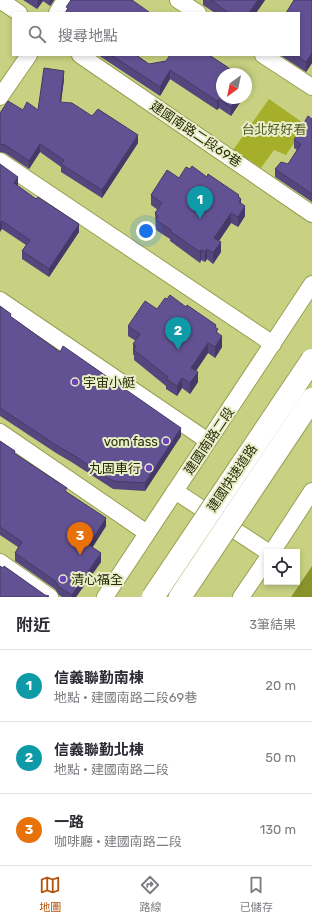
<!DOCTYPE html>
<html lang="zh-TW">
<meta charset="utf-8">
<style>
:root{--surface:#fff;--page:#f7f7f7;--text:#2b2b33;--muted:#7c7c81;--line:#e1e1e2;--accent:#b45309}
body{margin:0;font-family:Rubik,"Noto Sans TC",sans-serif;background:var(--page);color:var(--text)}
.controls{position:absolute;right:12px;bottom:12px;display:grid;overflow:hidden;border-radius:0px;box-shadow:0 2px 6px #0003}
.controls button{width:36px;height:36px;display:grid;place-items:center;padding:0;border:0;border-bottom:1px solid var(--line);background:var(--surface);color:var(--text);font:20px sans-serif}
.compass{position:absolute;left:216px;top:68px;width:36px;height:36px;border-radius:50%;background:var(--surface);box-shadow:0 2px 6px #0003;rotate:213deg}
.you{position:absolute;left:146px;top:231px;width:14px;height:14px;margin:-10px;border:3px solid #fff;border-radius:50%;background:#1a73e8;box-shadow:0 0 0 6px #1a73e833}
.badge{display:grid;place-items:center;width:26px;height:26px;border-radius:50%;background:var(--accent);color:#fff;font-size:13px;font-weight:700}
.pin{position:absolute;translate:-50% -33px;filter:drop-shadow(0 1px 2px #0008)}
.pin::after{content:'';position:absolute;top:21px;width:14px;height:12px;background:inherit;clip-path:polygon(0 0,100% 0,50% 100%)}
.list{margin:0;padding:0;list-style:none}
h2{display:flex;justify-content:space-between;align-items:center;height:52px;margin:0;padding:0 16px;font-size:17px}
h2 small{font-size:13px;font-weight:400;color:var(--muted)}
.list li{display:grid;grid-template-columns:26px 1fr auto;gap:12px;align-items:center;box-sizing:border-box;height:72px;padding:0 16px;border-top:1px solid var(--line)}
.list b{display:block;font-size:15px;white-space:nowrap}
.list p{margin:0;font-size:13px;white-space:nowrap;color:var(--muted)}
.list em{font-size:13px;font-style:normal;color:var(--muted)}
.icon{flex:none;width:22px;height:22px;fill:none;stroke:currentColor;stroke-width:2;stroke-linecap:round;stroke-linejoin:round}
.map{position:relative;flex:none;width:312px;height:597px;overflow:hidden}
.search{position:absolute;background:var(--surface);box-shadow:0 2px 6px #0003;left:12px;right:12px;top:12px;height:44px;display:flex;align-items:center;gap:10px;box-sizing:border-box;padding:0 14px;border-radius:0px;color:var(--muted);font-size:15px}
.sheet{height:268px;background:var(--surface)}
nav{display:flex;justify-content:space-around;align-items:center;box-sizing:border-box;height:56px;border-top:1px solid var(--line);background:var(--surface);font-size:11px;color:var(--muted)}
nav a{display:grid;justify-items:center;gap:2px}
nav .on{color:var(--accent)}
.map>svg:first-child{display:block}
.green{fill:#a5af2a}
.forest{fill:#8a932a}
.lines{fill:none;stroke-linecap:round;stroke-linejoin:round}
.minor-casing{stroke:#98a052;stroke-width:18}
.minor{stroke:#fff;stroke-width:16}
.highway-bridge-casing{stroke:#98a052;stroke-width:24;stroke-linecap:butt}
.highway-bridge{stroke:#fff;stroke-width:22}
.wall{fill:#55477e}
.shaded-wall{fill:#453967}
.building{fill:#635293;stroke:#453967}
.poi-dot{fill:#6b42bb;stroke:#e8eec7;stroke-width:1.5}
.labels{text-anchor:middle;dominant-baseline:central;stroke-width:4;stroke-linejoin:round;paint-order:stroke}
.park-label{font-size:13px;fill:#545a25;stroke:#e8eec7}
.street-label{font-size:13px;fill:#282b09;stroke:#e8eec7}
.poi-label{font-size:13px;fill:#282b09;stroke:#e8eec7;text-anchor:start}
</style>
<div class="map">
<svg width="312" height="597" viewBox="0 0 312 597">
<rect width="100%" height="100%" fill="#c7d181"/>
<path class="green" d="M269,99l37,26 -20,30 -12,-5 -13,18 -28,-18z"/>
<path class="forest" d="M312,566v31h-21z"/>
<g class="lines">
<defs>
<g id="minor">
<path d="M0,0l19,13"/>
<path d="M178,0l20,13"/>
<path d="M57,13l8,-13"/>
<path d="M80,55l232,159"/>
<path d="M263,55l49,32"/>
<path d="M0,97l29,-42"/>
<path d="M0,161l273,183"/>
<path d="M0,300l208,141"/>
<path d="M0,432l147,101"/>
<path d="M175,491l93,61"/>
<path d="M272,552l40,-61"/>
<path d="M0,562l50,35"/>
<path d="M105,597l207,-313"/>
<path d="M241,597l26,-38"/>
</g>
</defs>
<use href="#minor" class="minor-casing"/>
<use href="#minor" class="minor"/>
<defs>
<g id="highway-bridge">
<path d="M153,597l159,-237"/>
<path d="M180,597l132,-198"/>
</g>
</defs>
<use href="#highway-bridge" class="highway-bridge-casing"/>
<use href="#highway-bridge" class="highway-bridge"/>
</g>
<g class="wall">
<path d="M23,0h31l-4,6 -7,-5 -6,8z"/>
<path d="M203,0h62l-9,13h-41l-12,-8z"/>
<path d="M312,0v63l-6,9 -26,-17h19z"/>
<path d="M98,55h38l13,9 17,-3 56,37h21l-12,18 -12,-8 -2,2 -47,-31 -10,17z"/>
<path d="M64,79l-3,23 31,14 46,27 -36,55 -41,-26v-5l-21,-15 -11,17 -24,-16 -5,-1v-39l23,-3h15z"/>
<path d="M312,119v83l-37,-25v-8l13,-5 9,-14 -3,-2v-8z"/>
<path d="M0,164l18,21v1l61,46 -30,45 -27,-18v-8l4,-6 -24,-16z"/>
<path d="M190,169l17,8 32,20 6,19 -7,11 -7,-4 -12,18 2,11 -8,12 -6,-5 -2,3 -4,-2 -1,3 -30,-22v-2l-14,-9 -1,-17 3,-3 -7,-5v-10l28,-17z"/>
<path d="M167,299l19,8 30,21 6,19 -7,11 -7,-5 -12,18 2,11 -8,12 -8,-6 -5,8 -11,-7v-3l-32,-26v-5h-1v-11l3,-3 -8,-5v-10l29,-17z"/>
<path d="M0,306l11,11 49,35 121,84 -36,55 -32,-2 -40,-26 -17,-10 -56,-37z"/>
<path d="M0,441l15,13 52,38 39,34 -14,22 9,14 -25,35h-14l-3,-2 -4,-6 -40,-28v-8l3,-6 -18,-12z"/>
</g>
<g class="shaded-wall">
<path d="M38,0h5v1l-6,8z"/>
<path d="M50,0h4l-4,6z"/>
<path d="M258,0h7l-9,13h-7z"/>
<path d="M312,53v10l-6,9v-10z"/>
<path d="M170,70v9l-10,17v-9z"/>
<path d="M64,71v8l-4,31v-8z"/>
<path d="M247,83v9l-1,2v-9z"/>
<path d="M237,98h6l-12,18v-9z"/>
<path d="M219,99v9l-2,2v-9z"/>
<path d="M138,135v8l-36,55v-8z"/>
<path d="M40,144v8l-11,17v-8z"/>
<path d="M18,177v8l-4,6v-8z"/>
<path d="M239,195v6l2,-2v10l-2,3 -1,-16z"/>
<path d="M245,206v10l-7,11v-10z"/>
<path d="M231,213v10l-17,25v-10z"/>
<path d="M2,221v8l-2,3v-8z"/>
<path d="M79,224v8l-30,45v-8z"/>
<path d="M221,242v10l-8,12v-11z"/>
<path d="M207,249v10l-2,3v-10z"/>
<path d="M201,250v10l-1,3v-11z"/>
<path d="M222,336v11l-7,11v-11z"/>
<path d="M208,343v10l-17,25v-10z"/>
<path d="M198,372v10l-8,12v-11z"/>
<path d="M182,378v10l-5,8v-10z"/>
<path d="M181,428v8l-36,55v-8z"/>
<path d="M106,518v8l-17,27v-8z"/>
<path d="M101,553v9l-25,35h-4v-2z"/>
</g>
<g class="building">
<path d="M71,0h61l17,12 -1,1h-83l3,-5 -2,-1z"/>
<path d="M211,0h47l-9,13h-20z"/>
<path d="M294,0h18v53l-6,9 -10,-7h3v-42h-13z"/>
<path d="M111,55h25l13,9 17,-3 4,-6h39l17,11 10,8h-14v24h15l-6,9 -12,-8 -2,2 -47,-31 -10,17z"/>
<path d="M44,68l20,3 -4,31 12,1 20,13 6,-7 40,26 -36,55 -41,-26 3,-4 -24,-16 -11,17 -24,-16 -5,-1v-31l8,-12 15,9 4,-8 11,8z"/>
<path d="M308,116l4,3v75l-37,-25 6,-7 7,2 13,-20 -7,-4z"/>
<path d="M0,164l18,13 -4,6 22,16 2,-2 41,27 -30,45 -27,-18 8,-11 -28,-19 -2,3z"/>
<path d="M192,166l15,11 1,-3 31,21 -1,1 3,3 -2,3 6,4 -7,11 -7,-4 -17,25 7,4 -8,11 -6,-4 -2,3 -4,-2 -1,2 -30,-21 1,-1 -15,-10 2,-4 -3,-3 7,-10 -11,-8 16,-25 12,8 7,-11 4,2z"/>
<path d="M170,295l16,12 1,-2 29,20 -1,2 3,2 -2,3 6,4 -7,11 -7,-4 -17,25 7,4 -8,11 -8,-5 -5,8 -11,-7 2,-2 -34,-27 2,-4 -3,-2 7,-10 -12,-8 17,-25 12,8 8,-11 2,1z"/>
<path d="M0,306l11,8 -1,2 50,36 3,-6 118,82 -36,55 -32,-2 -40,-26 -17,-10 -56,-37z"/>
<path d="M0,441l15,10 -1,2 53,35 -2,3 41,27 -17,27 12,8 -29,42 -13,-8 -4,-6 -40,-28 7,-11 -22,-15z"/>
<path d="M0,566l3,2 1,-2 41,29 4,1 -1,1h-48z"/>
</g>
<g class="poi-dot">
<circle cx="75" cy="382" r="4"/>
<circle cx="166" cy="441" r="4"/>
<circle cx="149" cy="468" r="4"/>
<circle cx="63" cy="579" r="4"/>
</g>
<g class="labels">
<g class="park-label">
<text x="274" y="129">台北好好看</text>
</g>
<g class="street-label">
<text transform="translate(196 134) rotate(34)">建國南路二段69巷</text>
<text transform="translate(209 441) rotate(-56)">建國南路二段</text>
<text transform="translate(232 478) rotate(-56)">建國快速道路</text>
</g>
<g class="poi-label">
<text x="83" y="382">宇宙小艇</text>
<text x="158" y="441" text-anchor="end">vom fass</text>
<text x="141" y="468" text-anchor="end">丸固車行</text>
<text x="71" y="579">清心福全</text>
</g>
</g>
</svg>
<div class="controls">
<button><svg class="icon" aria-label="locate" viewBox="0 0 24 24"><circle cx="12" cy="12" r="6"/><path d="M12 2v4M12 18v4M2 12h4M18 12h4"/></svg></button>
</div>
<svg class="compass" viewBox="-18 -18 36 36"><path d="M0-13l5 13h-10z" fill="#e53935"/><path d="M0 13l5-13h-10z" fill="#7c7c81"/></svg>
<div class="you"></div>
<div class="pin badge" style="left:200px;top:219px;background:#0f9aa8">1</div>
<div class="pin badge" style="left:178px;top:350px;background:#0f9aa8">2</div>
<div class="pin badge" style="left:80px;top:555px;background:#e8710a">3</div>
<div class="search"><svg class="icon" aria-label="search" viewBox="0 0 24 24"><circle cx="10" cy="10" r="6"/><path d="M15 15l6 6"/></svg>搜尋地點</div>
</div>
<section class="sheet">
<h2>附近<small>3筆結果</small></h2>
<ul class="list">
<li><span class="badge" style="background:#0f9aa8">1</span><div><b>信義聯勤南棟</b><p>地點 · 建國南路二段69巷</p></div><em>20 m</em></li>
<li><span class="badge" style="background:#0f9aa8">2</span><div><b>信義聯勤北棟</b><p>地點 · 建國南路二段</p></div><em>50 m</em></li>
<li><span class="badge" style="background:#e8710a">3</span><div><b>一路</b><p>咖啡廳 · 建國南路二段</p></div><em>130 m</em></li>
</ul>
</section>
<nav>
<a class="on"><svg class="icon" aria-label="map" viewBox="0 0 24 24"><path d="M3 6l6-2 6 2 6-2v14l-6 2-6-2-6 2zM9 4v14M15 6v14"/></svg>地圖</a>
<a><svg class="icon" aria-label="directions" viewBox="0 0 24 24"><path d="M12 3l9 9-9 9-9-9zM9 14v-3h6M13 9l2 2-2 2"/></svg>路線</a>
<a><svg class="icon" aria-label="saved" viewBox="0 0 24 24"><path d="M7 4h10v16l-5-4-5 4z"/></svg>已儲存</a>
</nav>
